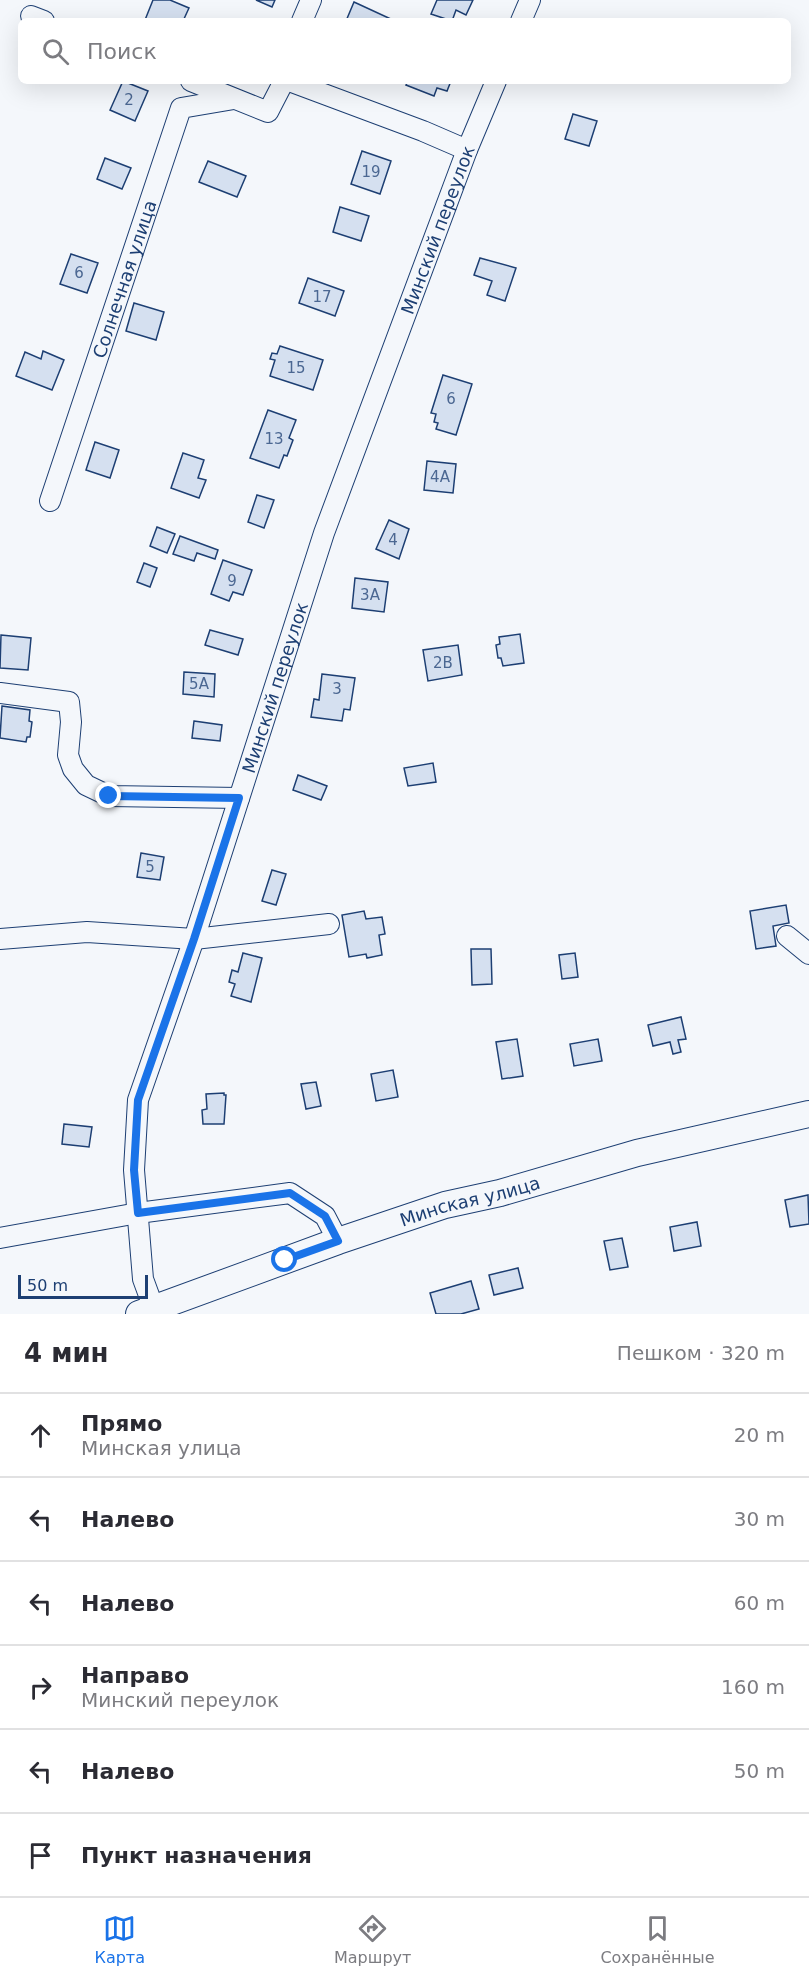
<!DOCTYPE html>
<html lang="ru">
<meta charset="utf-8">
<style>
:root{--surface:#fff;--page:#f7f7f7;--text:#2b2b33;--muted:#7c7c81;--line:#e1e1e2;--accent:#1a73e8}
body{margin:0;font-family:"DejaVu Sans",sans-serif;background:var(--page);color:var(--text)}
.scale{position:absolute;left:18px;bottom:15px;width:130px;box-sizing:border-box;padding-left:6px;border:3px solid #1d3f73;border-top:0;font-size:16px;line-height:21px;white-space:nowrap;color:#1d3f73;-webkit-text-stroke:4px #f4f7fb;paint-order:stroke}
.stop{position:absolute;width:18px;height:18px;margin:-14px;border:4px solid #1a73e8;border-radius:50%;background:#fff}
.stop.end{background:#1a73e8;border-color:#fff;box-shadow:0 2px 6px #0008}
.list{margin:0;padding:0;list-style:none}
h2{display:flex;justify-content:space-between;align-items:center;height:78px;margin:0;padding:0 24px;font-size:26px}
h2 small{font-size:20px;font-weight:400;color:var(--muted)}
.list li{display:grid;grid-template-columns:39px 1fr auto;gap:18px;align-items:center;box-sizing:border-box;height:84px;padding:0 24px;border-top:2px solid var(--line)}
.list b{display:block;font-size:22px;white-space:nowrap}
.list p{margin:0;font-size:20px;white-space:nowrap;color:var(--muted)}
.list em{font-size:20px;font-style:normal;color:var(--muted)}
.icon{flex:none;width:33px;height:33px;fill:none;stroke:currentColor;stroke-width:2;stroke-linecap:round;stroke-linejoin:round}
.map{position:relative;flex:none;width:809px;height:1314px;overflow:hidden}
.search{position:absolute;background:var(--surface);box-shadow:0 6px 24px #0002;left:18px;right:18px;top:18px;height:66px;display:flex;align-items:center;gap:15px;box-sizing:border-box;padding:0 21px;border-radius:9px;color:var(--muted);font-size:22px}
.sheet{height:582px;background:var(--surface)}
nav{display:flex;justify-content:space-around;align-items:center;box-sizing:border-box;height:84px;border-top:2px solid var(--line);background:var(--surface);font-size:16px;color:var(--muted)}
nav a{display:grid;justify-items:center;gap:3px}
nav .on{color:var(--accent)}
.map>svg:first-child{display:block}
.building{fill:#d5e0f0;stroke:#1d3f73;stroke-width:1.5}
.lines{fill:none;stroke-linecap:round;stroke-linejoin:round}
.minor-casing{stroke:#1d3f73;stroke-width:22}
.major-casing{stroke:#1d3f73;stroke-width:28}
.minor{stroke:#f4f7fb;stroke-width:20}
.major{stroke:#f4f7fb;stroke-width:26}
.route{stroke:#1a73e8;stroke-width:8}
.labels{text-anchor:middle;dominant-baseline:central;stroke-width:4.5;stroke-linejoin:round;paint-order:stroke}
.number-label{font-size:15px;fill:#4b6792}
.street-label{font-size:18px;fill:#1d3f73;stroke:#f4f7fb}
</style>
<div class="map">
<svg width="809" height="1314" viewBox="0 0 809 1314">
<rect width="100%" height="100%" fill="#f4f7fb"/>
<g class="building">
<path d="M153,0h17l19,8 -6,13 -38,-1z"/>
<path d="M256,0h19l-3,7z"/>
<path d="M437,0h36l-7,15 -10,-5 -4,11 -21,-7z"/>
<path d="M354,2l39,18v1h-47z"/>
<path d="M123,81l25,10 -13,30 -25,-11z"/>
<path d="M408,81h43l-4,10 -10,-3 -3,8 -28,-11z"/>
<path d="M573,114l24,7 -8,25 -24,-7z"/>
<path d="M362,151l29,10 -11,33 -29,-10z"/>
<path d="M105,158l26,10 -9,21 -25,-10z"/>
<path d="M208,161l38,15 -9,21 -38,-15z"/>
<path d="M340,207l29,9 -8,25 -28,-9z"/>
<path d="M71,254l27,9 -11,30 -27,-9z"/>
<path d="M480,258l36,10 -11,33 -18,-6 5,-14 -18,-6z"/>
<path d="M308,278l36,13 -9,25 -36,-13z"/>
<path d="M134,303l30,9 -8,28 -30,-9z"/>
<path d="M280,346l43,14 -10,30 -43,-14 5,-16 -5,-1 2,-6 5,1z"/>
<path d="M43,351l21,9 -12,30 -36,-14 9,-24 16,7z"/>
<path d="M443,375l29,9 -16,51 -20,-6 2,-6 -4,-1 2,-8 -5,-1z"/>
<path d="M268,410l28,10 -7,18 4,2 -6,16 -3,-1 -5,13 -29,-10z"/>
<path d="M95,442l24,8 -9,28 -24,-8z"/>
<path d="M183,453l21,7 -6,18 8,2 -7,18 -28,-10z"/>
<path d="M427,461l29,3 -3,29 -29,-3z"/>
<path d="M257,495l17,5 -10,28 -16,-6z"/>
<path d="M389,520l20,9 -10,30 -23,-10z"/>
<path d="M157,527l18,7 -8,19 -17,-7z"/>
<path d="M180,536l38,14 -3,9 -18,-6 -3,8 -21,-7z"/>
<path d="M223,560l29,10 -9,25 -10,-3 -4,9 -18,-7z"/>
<path d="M144,563l13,5 -7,19 -13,-5z"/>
<path d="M355,578l33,4 -4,30 -32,-4z"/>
<path d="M210,630l33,9 -5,16 -33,-10z"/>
<path d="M520,634l4,29 -21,3 -2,-8h-3l-2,-13 4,-1 -1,-7z"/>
<path d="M1,635l30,3 -3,32 -28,-2z"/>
<path d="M458,645l4,30 -34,6 -5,-31z"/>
<path d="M184,672l31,2 -1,23 -31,-3z"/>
<path d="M322,674l33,4 -5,32 -6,-1 -2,12 -31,-4 3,-18 5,1z"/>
<path d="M2,706l28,4 -1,11 3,1 -2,15h-3l-1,5 -26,-4z"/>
<path d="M194,721l28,4 -2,16 -28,-3z"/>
<path d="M433,763l3,19 -28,4 -4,-18z"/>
<path d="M298,775l29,11 -6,14 -28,-10z"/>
<path d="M141,853l23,4 -4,23 -23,-3z"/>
<path d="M272,870l14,4 -10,31 -14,-4z"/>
<path d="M786,905l3,18 -16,3 3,20 -20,3 -6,-38z"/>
<path d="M364,911l2,8 16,-2 3,17 -6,1 3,20 -15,3 -1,-4 -17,3 -7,-42z"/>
<path d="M471,949h20l1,35 -20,1z"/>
<path d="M243,953l19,5 -11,44 -20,-6 4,-12 -6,-2 3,-12 6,2z"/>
<path d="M575,953l3,24 -16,2 -3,-24z"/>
<path d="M681,1017l5,22 -8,1 3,12 -8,2 -3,-12 -17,4 -5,-21z"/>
<path d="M517,1039l6,37 -21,3 -6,-37z"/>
<path d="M598,1039l4,22 -28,5 -4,-22z"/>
<path d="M393,1070l5,27 -22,4 -5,-27z"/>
<path d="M316,1082l5,24 -15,3 -5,-25z"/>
<path d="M224,1093v2h2l-2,29h-21l-1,-14 5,-1 -1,-15z"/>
<path d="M64,1124l28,3 -3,20 -27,-3z"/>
<path d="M808,1195l1,29 -19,3 -5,-27z"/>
<path d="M697,1222l4,24 -27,5 -4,-24z"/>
<path d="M622,1238l6,29 -18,3 -6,-29z"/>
<path d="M518,1268l5,20 -29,7 -5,-20z"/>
<path d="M471,1281l8,28 -18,5h-25l-6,-21z"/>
</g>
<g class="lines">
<defs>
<g id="minor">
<path d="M31,16l13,5"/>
<path d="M302,21l9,-21"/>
<path d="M521,21l9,-21"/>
<path d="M191,81l77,31 16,-31"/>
<path d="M289,81l134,50 44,19"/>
<path id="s1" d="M50,501l131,-393 53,-9"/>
<path d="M0,693l69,9 2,20 -3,33 5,14 13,16 23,11 130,2"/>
<path d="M787,936l22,18"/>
<path d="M0,939l87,-7 107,7 135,-15"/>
<path d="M0,1238l138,-25 152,-20 35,23 13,25"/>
<path id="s2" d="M154,1309l-11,-30 -9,-109 4,-70 56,-161 130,-406 143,-383 29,-69"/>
</g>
<g id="major">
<path id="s3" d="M139,1314l199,-73 107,-36 55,-12 137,-40 172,-39"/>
</g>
</defs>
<use href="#minor" class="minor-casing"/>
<use href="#major" class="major-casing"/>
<use href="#minor" class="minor"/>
<use href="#major" class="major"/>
</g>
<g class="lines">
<path class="route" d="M109,796l130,2 -45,141 -56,161 -4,70 4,43 152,-20 35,23 13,25 -53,19"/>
</g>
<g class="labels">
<g class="number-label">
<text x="129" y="100">2</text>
<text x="371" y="172">19</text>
<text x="79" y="273">6</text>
<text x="322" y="297">17</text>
<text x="296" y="368">15</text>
<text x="451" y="399">6</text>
<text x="274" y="439">13</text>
<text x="440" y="477">4А</text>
<text x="393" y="540">4</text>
<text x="232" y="581">9</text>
<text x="370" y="595">3А</text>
<text x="443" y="663">2В</text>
<text x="199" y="684">5А</text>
<text x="337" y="689">3</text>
<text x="150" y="867">5</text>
</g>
<g class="street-label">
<text stroke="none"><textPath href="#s2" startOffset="1132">Минский переулок</textPath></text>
<text stroke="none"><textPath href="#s1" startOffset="234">Солнечная улица</textPath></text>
<text stroke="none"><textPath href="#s2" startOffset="646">Минский переулок</textPath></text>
<text stroke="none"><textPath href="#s3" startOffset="350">Минская улица</textPath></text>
</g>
</g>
</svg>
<div class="scale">50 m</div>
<div class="stop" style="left:285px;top:1260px"></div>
<div class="stop end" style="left:109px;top:796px"></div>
<div class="search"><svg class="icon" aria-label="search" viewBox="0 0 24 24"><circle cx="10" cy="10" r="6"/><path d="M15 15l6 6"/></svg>Поиск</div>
</div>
<section class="sheet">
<h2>4 мин<small>Пешком · 320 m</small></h2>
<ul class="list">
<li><svg class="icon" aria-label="ahead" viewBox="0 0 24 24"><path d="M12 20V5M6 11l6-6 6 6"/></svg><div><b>Прямо</b><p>Минская улица</p></div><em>20 m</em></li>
<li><svg class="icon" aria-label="left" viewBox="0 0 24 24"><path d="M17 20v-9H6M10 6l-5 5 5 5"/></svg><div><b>Налево</b></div><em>30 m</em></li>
<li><svg class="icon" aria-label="left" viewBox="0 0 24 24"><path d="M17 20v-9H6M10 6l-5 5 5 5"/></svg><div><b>Налево</b></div><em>60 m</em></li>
<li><svg class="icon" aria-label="right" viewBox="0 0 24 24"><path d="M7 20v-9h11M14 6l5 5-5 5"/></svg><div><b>Направо</b><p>Минский переулок</p></div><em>160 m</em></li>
<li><svg class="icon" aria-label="left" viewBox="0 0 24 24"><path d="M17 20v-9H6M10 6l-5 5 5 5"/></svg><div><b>Налево</b></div><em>50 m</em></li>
<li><svg class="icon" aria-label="arrive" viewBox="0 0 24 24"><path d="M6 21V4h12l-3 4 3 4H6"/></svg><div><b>Пункт назначения</b></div></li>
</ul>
</section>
<nav>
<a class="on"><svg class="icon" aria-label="map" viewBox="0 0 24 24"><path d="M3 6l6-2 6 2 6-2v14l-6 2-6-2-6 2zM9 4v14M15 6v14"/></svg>Карта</a>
<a><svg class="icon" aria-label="directions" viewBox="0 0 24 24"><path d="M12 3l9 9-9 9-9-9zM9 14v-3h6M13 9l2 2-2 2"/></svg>Маршрут</a>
<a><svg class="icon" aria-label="saved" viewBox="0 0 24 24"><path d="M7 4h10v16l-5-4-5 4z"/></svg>Сохранённые</a>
</nav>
